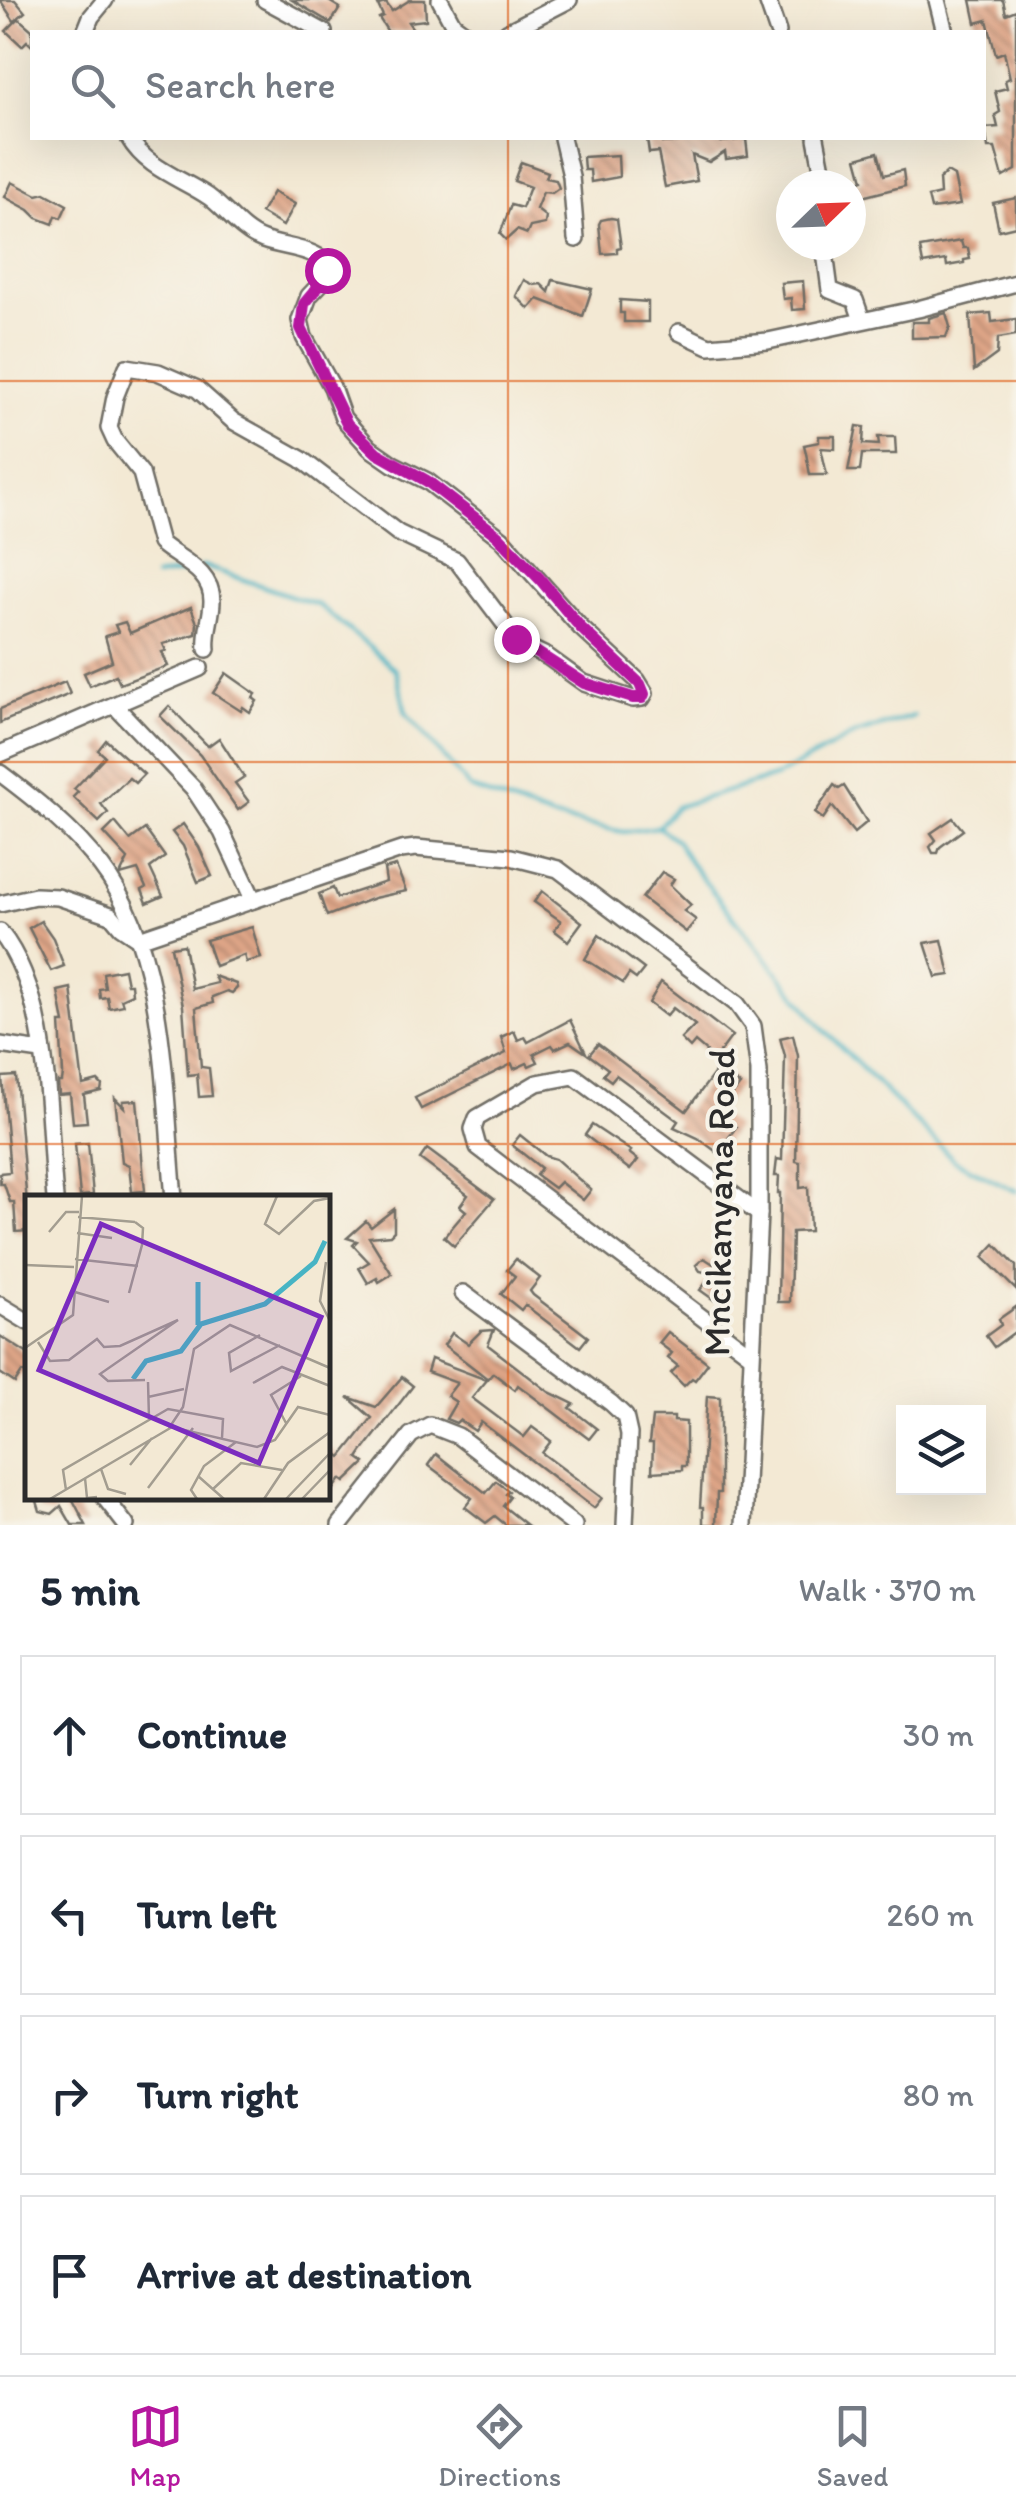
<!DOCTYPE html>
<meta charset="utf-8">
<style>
:root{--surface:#fff;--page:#f2f2f3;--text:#1f2937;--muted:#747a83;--line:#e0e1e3;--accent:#b5179e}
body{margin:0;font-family:Itim,sans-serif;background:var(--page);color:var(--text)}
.controls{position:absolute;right:30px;bottom:30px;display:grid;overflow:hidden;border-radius:0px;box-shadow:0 10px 40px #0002}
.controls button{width:90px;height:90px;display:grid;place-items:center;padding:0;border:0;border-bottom:2px solid var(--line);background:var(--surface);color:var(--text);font:50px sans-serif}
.compass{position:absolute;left:776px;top:170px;width:90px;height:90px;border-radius:50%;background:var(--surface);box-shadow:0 10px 40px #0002;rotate:67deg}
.stop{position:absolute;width:30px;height:30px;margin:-22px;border:8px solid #b5179e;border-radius:50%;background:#fff}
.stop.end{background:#b5179e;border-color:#fff;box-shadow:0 2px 10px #0008}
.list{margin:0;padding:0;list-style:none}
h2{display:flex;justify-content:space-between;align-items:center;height:130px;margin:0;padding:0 40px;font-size:42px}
h2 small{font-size:32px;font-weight:400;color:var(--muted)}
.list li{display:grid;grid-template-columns:65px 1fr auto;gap:30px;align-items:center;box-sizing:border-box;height:160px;margin:0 20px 20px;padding:0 20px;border:2px solid var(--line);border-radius:0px}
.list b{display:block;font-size:38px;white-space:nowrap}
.list em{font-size:32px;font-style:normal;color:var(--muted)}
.icon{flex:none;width:55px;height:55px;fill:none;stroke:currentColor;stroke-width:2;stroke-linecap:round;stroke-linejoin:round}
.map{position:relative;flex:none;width:1016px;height:1525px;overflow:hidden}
.search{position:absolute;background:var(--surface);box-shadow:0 10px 40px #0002;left:30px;right:30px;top:30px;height:110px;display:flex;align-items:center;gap:25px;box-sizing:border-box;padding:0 35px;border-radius:0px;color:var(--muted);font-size:38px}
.sheet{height:850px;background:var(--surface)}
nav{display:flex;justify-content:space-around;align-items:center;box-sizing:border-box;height:140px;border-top:2px solid var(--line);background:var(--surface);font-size:28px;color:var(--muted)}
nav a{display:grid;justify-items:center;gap:5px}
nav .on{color:var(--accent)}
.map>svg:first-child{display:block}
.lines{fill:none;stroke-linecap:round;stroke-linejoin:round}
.stream{stroke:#47b4c4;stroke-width:4}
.building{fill:url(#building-back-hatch)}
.street-casing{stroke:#716e66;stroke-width:20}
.street{stroke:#fff;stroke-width:15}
.route{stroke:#b5179e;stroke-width:12}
.grid{fill:none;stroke:#df570e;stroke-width:2.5;stroke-opacity:0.55}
.labels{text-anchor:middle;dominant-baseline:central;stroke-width:8;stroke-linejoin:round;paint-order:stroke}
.street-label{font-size:38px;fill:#2b2b2b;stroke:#f7f3e8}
.inset-river{fill:none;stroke:#47b4c4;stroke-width:5}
.inset-road{fill:none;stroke:#a39d90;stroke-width:2.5}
.view{fill:#7b2cbf;fill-opacity:0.15;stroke:#7b2cbf;stroke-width:5}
.inset-edge{fill:none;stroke:#2b2b2b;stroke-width:5}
</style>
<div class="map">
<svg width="1016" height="1525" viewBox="0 0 1016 1525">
<defs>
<pattern id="building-back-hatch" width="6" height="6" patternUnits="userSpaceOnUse" patternTransform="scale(2.5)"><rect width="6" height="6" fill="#dea587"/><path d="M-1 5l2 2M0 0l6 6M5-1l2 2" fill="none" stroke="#b4876f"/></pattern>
</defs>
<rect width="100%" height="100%" fill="#f7f3e8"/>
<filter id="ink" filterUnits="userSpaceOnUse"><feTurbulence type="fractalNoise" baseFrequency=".01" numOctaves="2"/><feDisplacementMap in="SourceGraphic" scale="20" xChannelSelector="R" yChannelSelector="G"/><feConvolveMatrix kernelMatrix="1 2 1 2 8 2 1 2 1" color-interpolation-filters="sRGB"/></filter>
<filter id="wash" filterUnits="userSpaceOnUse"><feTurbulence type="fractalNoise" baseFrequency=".0048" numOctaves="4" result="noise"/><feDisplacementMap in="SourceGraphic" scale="40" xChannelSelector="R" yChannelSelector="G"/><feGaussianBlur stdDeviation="2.25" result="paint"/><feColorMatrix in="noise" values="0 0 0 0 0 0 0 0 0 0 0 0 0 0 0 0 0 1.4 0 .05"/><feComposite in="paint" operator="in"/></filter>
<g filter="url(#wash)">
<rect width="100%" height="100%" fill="#f3e9d4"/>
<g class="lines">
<g class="stream">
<path d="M200,568l3,-2 115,39 54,44 24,21 10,43 64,75 83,30 71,14 34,-5 18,13 14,23 133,166 132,132 61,30"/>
<path d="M155,577l36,-6"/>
<path d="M658,827l18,-20 101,-31 78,-42 59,-18"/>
</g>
</g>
<g id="blocks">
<g class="building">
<path d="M0,0h15l10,12 -7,6 14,12v16l-5,-5 -5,5 -16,-15 12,-12 -4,2z"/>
<path d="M292,0h35l13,8 -9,15z"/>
<path d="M410,0h15l1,20 -18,2 7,10h-27l-9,-14 4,-2 -5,-11 8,-2 6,8z"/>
<path d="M971,0h32l3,14 10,-4v160l-13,7 -8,-29h-7l-3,-20 13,-1 -3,-12 5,-3 -5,-21 12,-3 -2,-8 5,-2 -6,-26 -8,3 -9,-35 -11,3z"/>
<path d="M661,138l1,5 42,-3v-2h17v4l25,-3 2,17 -22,3 -1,-7 -16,10 -17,-7 5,26 -32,6 -7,-35 -9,1 -2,-14z"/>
<path d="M878,152l6,23 19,-5 2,16 -43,11 -5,-15 6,-2 -6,-22z"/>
<path d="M618,155l1,22 -28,5 -1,-12h-6l-1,-13z"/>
<path d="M521,162l27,10 -2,6 10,2 3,8 -7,5 -9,-1 -7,17 10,8 -1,7 -15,3 -3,7 -10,-4 -11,10 -6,-6 11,-29 11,3 8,-21 -16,-6z"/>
<path d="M947,172l7,4 6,29 -29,4 -3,-12 12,-3 -1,-15z"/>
<path d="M12,182l25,13 8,-2 22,12 -6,13 -5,-2 -3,8 -16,-6 -8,-8 -24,-13z"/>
<path d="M273,192l22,12 -12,22 -22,-13z"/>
<path d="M1016,198v28l-17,4 -6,-27z"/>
<path d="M611,218l6,1 4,28 -4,1v5l-15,1 -3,-30 2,-4z"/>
<path d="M961,241l2,7h5l2,11 -6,1v3l-17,3 -1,-6 -23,4 -3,-16z"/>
<path d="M524,280l10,5 7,-1 8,8 4,-12 39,9 -9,27 -45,-17 -9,10 -13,-13z"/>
<path d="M803,281l2,28 -13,1 -1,-12 -8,1 -2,-16z"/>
<path d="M620,300l28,2v20h-24v-9h-4z"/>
<path d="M946,313l4,14 -4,10 -34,1v-16h17v-4z"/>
<path d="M991,313l1,9 24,-3v16l-18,3 -1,16 -23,17 -4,-56z"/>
<path d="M857,426l7,1 -1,17 16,1 -1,-8h17l1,17h-34l-2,17h-12z"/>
<path d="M819,436h16v13l-14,-1 6,27h-17l-4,-22 -2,-8 15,-3z"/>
<path d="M191,607l6,16 -1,11 -33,10 3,7 -4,1 6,14 -48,18 -4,-9 -26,11 -6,-13 28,-12 -7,-25 13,-4 -3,-7 10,-3 5,11z"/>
<path d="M226,673l30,21 -3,4 4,3 -7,11 -7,-5 -2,4 -28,-18z"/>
<path d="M65,682l5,12 -70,29v-14z"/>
<path d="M169,706l39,40 11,-8 25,39 -9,6 14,19 -11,8 -38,-55 -40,-39z"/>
<path d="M106,740l38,34 -9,9 -6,-5 -28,26 7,9 -9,9 -26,-25 5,-5 -4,-3 31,-33 -7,-6z"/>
<path d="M834,785l5,4 5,-3 23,36 -13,11 -22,-27 -9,13 -8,-6z"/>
<path d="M953,818l10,12 -23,17 -2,6h-5l-3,-6 6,-7 -5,-7z"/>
<path d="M115,822l15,18 15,-11 20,28 -15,11 13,28 -16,7 -5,-13 4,-2 -8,-18 -18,5 8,-16 -24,-26z"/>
<path d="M183,824l16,23 13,29 -14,6 -15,-36 -11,-14z"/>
<path d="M396,866l10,25 -32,7 -47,18 -8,-22 14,-6 4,10 49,-16 -2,-13z"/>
<path d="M662,872l12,7 -4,6 21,20 -7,6 12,9 -10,12 -44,-34z"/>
<path d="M542,891l40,31 -14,19 -14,-11 7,-9 -27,-19z"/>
<path d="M41,921l12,17 11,28 -13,5 -22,-43z"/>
<path d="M252,927l9,31 -15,4 -2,-7 -29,11 -9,-26z"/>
<path d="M599,935l45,34 -8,10 -7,-5 -6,9 -38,-24z"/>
<path d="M942,940l8,35 -14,2 -11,-34z"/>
<path d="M184,945l8,44 25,-6 -3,-7 22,8 1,4 -5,5 -5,-2 -15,6 1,6 -17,5 5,59 8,1 3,28 -13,1 -2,-23 -9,1 -5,-69 -12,-59z"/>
<path d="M124,969l3,15h4l1,10 -11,5 2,6 -14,3 -2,-11 -7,1 -1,-9 6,-1 -2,-15z"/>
<path d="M661,982l71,54 -17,23 -20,-17 -5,6 -9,-9 14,-14 -22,-17 -7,8 -17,-13z"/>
<path d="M71,988l12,97 15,-4 4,4 -1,6 -17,4 3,27 -14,1 -3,-29 -11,1 -1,-13h4l1,-8 -3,-51h4l-6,-32z"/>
<path d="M570,1020l16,33 -16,-11 -15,7 -3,-4 -18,9 4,8 -9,4 -2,-3 -13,6 -2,-5 -91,45 -6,-11 91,-45 -5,-16 13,-6 4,9 7,-3 3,5z"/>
<path d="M793,1035l5,21 -2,105 4,1v26l8,-1 2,44 -18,1 -2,70h-12l2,-109h-2l1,-17h-4l2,-17 5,1 3,-104 -5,-18z"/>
<path d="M598,1044l88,67 33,-44 21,18 -23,28 19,14 -18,26 -20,-15 -24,-11 4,-6 -62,-46 -5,6 -8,-6 5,-6 -19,-14z"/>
<path d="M16,1076l12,139v16l-12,1 -2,-30h-4l-6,-18h-4v-11l10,-1 -8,-95z"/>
<path d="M115,1098l9,9 -1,-6 14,-1 8,91 -13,1 -3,-27 -7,-3z"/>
<path d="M592,1125l39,26 -2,2 9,7 -8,10 -45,-35z"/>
<path d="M520,1135l26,21 10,3 35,31 -8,10 -23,-18 -6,6 -18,-13 5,-7 -29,-23z"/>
<path d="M88,1143l5,52 -13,1 -5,-52z"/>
<path d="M427,1149l67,50 -40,47 -10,-9 22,-26 -6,-5 8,-11 -48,-36z"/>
<path d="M394,1209v22l-4,4 -21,2 23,37 -13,8 -2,-4 -9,5 -9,-15 10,-6 -16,-17 4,-4 -10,-3 19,-17 5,6z"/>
<path d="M995,1244l21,22v24l-33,-33z"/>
<path d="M704,1258l28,18 -18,24 -14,-10 13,-16 -13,-3 -4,-6z"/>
<path d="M516,1259l24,19 -10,13 3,4 55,42 -8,10 -55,-42 -4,5 -20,-16 14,-18 -8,-6z"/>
<path d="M1016,1307v24l-22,16 -8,-11 15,-11 -2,-6z"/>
<path d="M494,1330l-6,15 61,47 25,12 -4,4 27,21 -8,10 -71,-54 -3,5 -22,-17 -5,6 -44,-34 8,-12 16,11 13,-13z"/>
<path d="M668,1332l40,31 -13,17 -3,-2 -8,8 -13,-13 7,-7 -10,-8 4,-5 -13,-10z"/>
<path d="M0,1336l28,18v21l-6,-3 -7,11 -15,-10z"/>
<path d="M431,1359l56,21 -15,18 52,39 8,-10 19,14 -9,12 60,45 -8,10 -113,-86 -6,9 -16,-11 -3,3 -10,-4 10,-17 -9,-6 10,-13 -30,-11z"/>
<path d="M402,1377l11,9 -51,66 -4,6 7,5 -20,19 -4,-3 -13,18v-50l13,10 31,-39 -24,-21 28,10z"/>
<path d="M707,1396l13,1v96h-3l-1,32 -13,-1v-17h-3z"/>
<path d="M652,1417h22v4l12,1v44h-4v4l-30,2 1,-29h-4z"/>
<path d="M436,1454l50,39 10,-12 13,10 -3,3 4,3 -7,9 24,19h-21l-11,-9 -9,7 -21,-16 7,-9 -44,-33z"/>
<path d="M51,1498h21l14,27h-14l-11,-19 -9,8 -12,-3 -3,-10z"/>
</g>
</g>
</g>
<g filter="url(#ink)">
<use href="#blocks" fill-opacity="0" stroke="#716e66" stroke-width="2.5"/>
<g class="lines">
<defs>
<g id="street">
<path d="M265,0l59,32"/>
<path d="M440,0l13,24 11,8"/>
<path d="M767,0l11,32"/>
<path d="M937,0l8,32"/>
<path d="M85,32l6,-15 14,-17"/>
<path d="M507,32l62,-32"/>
<path d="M129,138c18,31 52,40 80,59 18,13 32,35 54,43 21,8 47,7 64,23l-2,16 -16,17 -9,24 4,17 28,50 11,31 27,30 23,16 34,17 75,58 79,89 56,52 8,13 -3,5 -9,1 -49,-16 -36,-26 -21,-10 -11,-8 -59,-78 -59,-28 -97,-74 -68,-38 -36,-32 -39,-17 -31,-5 -12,30 -6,31 6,13 26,32 19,70c19,17 52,27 52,58 0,16 -7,31 -5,48"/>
<path d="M562,138l9,38 5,63"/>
<path d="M816,138l9,47"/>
<path d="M824,245l6,45 25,10 7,20"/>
<path d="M679,332l30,14 59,-5 150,-32 98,-26"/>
<path d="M115,706l78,82 29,44 31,67"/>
<path d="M0,754l200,-86"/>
<path d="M0,773c36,27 74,57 101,93 66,85 63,228 73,332"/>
<path d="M0,904l35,-8 23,1 53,18 10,12 18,12 262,-89 15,-2 95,9 47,12 179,135 16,22 6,45v143l-15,311"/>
<path d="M0,932c52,65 47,184 55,266"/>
<path d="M0,1045l41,6"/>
<path d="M463,1293l148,110 14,13 4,18 -4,91"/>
<path d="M0,1305l28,17"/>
<path d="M750,1354l-272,-207 -5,-18 4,-11 60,-35 37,-7 185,138"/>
<path d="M105,1498l21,27"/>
<path d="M340,1525l71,-90 19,-10 28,11 116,89"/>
</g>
</defs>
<use href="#street" class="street-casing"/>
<use href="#street" class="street"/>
</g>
</g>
<g class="lines" filter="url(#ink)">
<path class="route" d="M327,270l-2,9 -21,25 -3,24 46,96 30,29 50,28 70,54 43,44 41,49 59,56 4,10 -2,4h-9l-49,-15 -68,-44"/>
</g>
<path class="grid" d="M508,0v32M508,138v1387M0,381h1016M0,762h1016M0,1144h1016"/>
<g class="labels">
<g class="street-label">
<text transform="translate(719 1202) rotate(-89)">Mncikanyana Road</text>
</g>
</g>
<g transform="translate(25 1195)">
<rect width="305" height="305" fill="#f3e9d4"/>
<path class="inset-river" d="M173,87v43M108,184l13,-18 35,-10 20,-27 64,-20 50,-42 10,-21"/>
<path class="inset-road" d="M252,1l-12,28 14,10 35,-33 16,-3M53,22l57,5M24,37l17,-20h13M52,38l35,5M50,64l63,7M301,67l-6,39 10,20M0,70l49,2M50,97l34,10M104,98l13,-48 1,-17 -8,-6M235,140l-31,18 2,18 49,-26M13,147l12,19 19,-1 28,-21 7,8 16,-1 58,-26 -78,54 8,7 37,-1M0,153l48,-33 9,-119M123,187l1,36M228,188l29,-16 48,19M123,202l36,-8M261,228l-15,-28 30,-19M144,233l14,-21 11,-58 36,-24 100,43M105,270l22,-27M76,274l7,20 18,5M173,281l26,23M60,283l2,20 10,-1M123,293l45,-60M188,294l28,-26 41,7M41,295l-3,-20 105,-61 55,10 -1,19M25,304l122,-72 85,20 18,-7 23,-33 32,8M172,304l-6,-9 13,-24 32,-24M239,304l24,-36 42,-31M261,304l44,-46M277,304l28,-29"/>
<path class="view" d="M76,29l220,93 -62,146 -220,-93z"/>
<rect width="305" height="305" class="inset-edge"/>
</g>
</svg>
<div class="controls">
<button><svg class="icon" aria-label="layers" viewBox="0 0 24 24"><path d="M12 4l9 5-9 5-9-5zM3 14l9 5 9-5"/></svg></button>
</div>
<svg class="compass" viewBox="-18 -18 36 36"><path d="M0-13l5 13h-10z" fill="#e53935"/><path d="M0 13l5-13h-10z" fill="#747a83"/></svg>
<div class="stop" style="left:327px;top:270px"></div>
<div class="stop end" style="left:516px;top:639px"></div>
<div class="search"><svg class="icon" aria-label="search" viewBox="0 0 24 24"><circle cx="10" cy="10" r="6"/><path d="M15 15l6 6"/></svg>Search here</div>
</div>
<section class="sheet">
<h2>5 min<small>Walk · 370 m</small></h2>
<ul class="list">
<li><svg class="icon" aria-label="ahead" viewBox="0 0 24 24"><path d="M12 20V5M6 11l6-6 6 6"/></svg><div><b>Continue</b></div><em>30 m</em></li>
<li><svg class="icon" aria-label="left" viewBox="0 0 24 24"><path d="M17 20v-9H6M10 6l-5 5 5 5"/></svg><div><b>Turn left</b></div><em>260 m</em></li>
<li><svg class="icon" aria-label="right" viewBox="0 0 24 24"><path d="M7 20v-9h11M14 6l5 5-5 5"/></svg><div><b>Turn right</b></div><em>80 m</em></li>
<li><svg class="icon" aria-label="arrive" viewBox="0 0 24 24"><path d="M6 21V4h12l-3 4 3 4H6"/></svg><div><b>Arrive at destination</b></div></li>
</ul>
</section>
<nav>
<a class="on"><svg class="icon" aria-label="map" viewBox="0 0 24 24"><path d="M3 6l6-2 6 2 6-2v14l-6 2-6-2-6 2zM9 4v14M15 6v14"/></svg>Map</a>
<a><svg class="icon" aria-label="directions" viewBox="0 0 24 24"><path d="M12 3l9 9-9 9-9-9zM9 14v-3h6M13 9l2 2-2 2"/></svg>Directions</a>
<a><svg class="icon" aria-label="saved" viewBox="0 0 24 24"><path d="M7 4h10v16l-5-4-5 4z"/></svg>Saved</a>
</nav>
